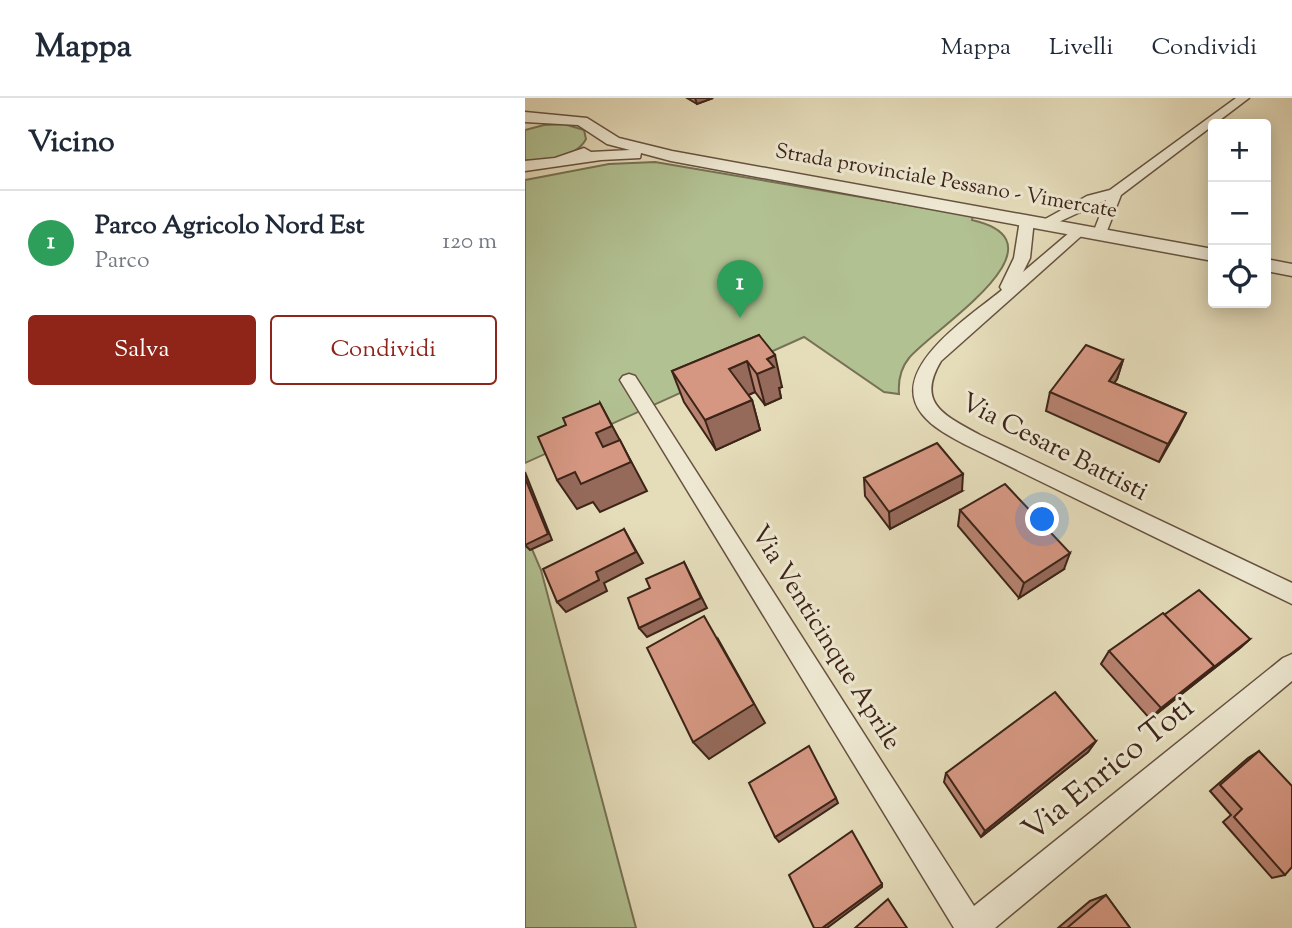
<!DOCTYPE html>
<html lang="it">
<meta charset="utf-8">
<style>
:root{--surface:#fff;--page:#f2f2f3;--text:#1f2937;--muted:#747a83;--line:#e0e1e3;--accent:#8f2418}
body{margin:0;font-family:"Sorts Mill Goudy",serif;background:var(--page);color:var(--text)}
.controls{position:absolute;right:21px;top:21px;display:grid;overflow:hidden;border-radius:7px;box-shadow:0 4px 18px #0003}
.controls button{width:63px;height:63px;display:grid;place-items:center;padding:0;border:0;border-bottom:2px solid var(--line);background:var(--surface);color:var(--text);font:35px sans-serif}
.you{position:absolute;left:518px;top:422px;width:24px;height:24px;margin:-18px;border:5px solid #fff;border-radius:50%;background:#1a73e8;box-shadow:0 0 0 10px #1a73e833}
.badge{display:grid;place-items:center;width:46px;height:46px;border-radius:50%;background:var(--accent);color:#fff;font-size:23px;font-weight:700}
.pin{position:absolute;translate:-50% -58px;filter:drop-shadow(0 2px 4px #0008)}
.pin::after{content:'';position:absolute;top:37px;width:24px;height:21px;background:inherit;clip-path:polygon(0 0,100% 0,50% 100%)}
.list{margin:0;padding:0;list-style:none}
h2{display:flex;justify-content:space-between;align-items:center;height:91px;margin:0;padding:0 28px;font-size:30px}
h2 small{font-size:23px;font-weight:400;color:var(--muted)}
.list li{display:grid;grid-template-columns:46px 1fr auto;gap:21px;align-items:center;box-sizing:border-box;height:105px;padding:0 28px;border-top:2px solid var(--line)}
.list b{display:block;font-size:26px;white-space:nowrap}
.list p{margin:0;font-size:23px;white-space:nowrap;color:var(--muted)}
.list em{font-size:23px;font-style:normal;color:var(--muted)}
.actions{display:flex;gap:14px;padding:21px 28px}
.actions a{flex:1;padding:16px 0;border:2px solid var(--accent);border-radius:7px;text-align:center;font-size:24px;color:var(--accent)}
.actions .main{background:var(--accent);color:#fff}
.icon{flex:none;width:38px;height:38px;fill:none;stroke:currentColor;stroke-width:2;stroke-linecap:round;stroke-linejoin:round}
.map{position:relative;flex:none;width:767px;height:830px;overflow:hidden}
header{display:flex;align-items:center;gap:42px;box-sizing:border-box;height:98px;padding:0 35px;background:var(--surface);border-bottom:2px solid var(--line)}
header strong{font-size:33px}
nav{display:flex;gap:38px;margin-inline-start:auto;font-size:24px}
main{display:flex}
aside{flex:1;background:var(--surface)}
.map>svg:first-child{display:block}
.green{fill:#b2c192;stroke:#777255;stroke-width:2}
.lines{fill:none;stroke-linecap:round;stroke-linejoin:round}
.minor-casing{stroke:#665240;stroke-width:3}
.tertiary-casing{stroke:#665240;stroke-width:3}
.minor{fill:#eee8d2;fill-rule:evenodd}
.tertiary{fill:#eee8d2;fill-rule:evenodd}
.wall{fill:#b78270;stroke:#3c2418;stroke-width:2}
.shaded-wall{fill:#956a5b;stroke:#3c2418;stroke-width:2}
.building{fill:#d59782;stroke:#3c2418;stroke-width:2}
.labels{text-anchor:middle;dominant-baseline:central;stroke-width:6;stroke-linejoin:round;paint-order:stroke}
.far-street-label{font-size:21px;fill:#3c2418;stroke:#eee8d2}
.street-label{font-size:26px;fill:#3c2418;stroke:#eee8d2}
.near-street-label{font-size:32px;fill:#3c2418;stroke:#eee8d2}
</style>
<header>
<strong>Mappa</strong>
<nav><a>Mappa</a><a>Livelli</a><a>Condividi</a></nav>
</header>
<main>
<aside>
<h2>Vicino<small></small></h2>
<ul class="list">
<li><span class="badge" style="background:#2e9e5b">1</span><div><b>Parco Agricolo Nord Est</b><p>Parco</p></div><em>120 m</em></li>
</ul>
<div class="actions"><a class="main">Salva</a><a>Condividi</a></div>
</aside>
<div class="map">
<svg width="767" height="830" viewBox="0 0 767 830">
<rect width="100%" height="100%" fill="#e5dcba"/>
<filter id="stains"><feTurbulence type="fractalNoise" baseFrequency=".00286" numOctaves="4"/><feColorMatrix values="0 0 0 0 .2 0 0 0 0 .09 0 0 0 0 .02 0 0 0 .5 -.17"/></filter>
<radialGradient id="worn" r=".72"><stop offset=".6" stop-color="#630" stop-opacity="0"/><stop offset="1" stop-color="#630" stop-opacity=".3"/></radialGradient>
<g class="green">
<path d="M39,26l20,6 2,9c-10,19 -41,23 -61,21v-30l19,-5z"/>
<path d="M130,64l318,54 -1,4c101,23 -39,109 -63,138 -9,11 -11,23 -10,36l-15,-2 -80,-55 -279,126v-283l84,-16z"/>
<path d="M0,435l16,37 95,358h-111z"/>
</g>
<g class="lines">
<defs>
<g id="minor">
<path d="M711,0h13l-128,97 -16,41 -5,1 -7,-4 13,-33 -56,26h-10l-2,-3 49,-27 23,-6z"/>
<path d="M502,118l7,4 -4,38 -7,14 53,-45h10l2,3 -147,131c-26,43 5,55 39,74l312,148v21l-326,-159c-15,-8 -33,-17 -44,-31 -36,-45 50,-99 80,-124l-2,-3 14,-29 6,-38z"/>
<path d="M104,276l6,2 339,530 309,-248 9,-4v27l-297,247h-41l-334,-548 3,-4z"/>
</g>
<g id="tertiary">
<path d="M0,14l62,6 32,20 53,13 541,98v12l-542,-100 -30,-8 -1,5 -39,2 -76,11v-10l30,-3 29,-10 7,4 39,-2 -23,-6 -29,-19 -53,-3z"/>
<path d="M741,161l26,5v12l-26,-5z"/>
</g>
</defs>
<use href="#minor" class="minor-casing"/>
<use href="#tertiary" class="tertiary-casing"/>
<use href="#minor" class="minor"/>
<use href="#tertiary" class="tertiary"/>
</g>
<g class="wall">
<path d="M162,0h26l-16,6z"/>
<path d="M234,237l23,52 -3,1 2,10 -16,7 -10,-13 -7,3 4,5 8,30 -44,20 -32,-48 -12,-31z"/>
<path d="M598,262l-6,19 -3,4 72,30 -27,49 -113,-51 4,-19z"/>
<path d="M339,380l98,13 -72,38 -25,-33z"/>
<path d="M435,412l104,59 -45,29 -61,-72z"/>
<path d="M725,541l-10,9 -90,71 -49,-55 8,-13z"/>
<path d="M571,643l-8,11 -107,85 -37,-55 2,-9z"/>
<path d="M734,653l26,124 -13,3 -49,-56 8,-7 -21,-24 38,-33z"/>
<path d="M581,797l24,33h-72l32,-27z"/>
</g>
<g class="shaded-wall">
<path d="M170,0h18l-16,6z"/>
<path d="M250,257l7,32 -3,1 2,10 -16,7 -8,-31 10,-15z"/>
<path d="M598,262l-6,19 -14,20 6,-18z"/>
<path d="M222,263l8,31 -17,8 -9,-31z"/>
<path d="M227,302l8,30 -44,20 -11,-30z"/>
<path d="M75,305l47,88 -47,21 -7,-10 -16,7 -20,-29 39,-47z"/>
<path d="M661,315l-9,18 -18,31 9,-18z"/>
<path d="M0,374l27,68 -22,10 -5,-5z"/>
<path d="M438,376l-1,17 -72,38 -1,-17z"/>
<path d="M99,431l19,34 -39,20 3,8 -41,21 -9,-10 39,-30z"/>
<path d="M545,455l-6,16 -45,29 5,-15z"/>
<path d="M159,464l23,46 -60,29 -8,-9z"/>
<path d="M193,541l47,84 -56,36 -16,-17z"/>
<path d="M725,541l-10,9 -90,71 11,-11z"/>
<path d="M571,643l-8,11 -107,85 4,-6z"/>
<path d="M311,700l2,5 -59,39 -4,-5z"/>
<path d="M357,786v3l-55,41h-5z"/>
</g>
<g class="building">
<path d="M234,237l16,20 -8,4 7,8 -17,7 -10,-13 -18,8 23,31 -47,20 -33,-49z"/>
<path d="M561,247l37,15 -14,21 77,32 -18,31 -118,-52z"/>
<path d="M75,305l12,23 -16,7 7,14 17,-7 11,22 -50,22 -6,-12 -18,8 -19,-43 28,-12 -3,-7z"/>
<path d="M412,345l26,31 -74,38 -25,-34z"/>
<path d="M0,380l23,56 -23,11z"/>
<path d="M480,386l65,69 -46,30 -64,-73z"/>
<path d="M99,431l12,23 -40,20 3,8 -42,22 -14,-33z"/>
<path d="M159,464l17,36 -62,30 -11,-30 22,-10 -4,-9z"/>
<path d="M674,492l51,49 -40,31 4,-4 -50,-51z"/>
<path d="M638,515l51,53 -53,42 -52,-57z"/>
<path d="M179,518l50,88 -61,38 -46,-94z"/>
<path d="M530,594l41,49 -111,90 -39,-58z"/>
<path d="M284,648l27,52 -61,39 -26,-54z"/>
<path d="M734,653l33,35v81l-7,8 -51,-58 8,-8 -22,-24z"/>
<path d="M327,733l30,53 -60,44h-8l-25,-53z"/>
<path d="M581,797l24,33h-63z"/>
<path d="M363,801l19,29h-52z"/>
</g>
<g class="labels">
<g class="far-street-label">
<text transform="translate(421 84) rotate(10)">Strada provinciale Pessano - Vimercate</text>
</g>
<g class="street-label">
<text transform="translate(529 350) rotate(27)">Via Cesare Battisti</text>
<text transform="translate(300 540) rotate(58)">Via Venticinque Aprile</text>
</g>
<g class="near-street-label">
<text transform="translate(584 672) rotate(-39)">Via Enrico Toti</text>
</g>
</g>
<rect width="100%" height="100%" filter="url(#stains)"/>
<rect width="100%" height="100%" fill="url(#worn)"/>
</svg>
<div class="controls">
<button>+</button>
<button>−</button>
<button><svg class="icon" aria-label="locate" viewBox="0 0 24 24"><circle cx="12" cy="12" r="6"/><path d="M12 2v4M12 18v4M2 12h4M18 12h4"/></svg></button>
</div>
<div class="you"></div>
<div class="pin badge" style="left:215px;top:220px;background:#2e9e5b">1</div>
</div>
</main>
